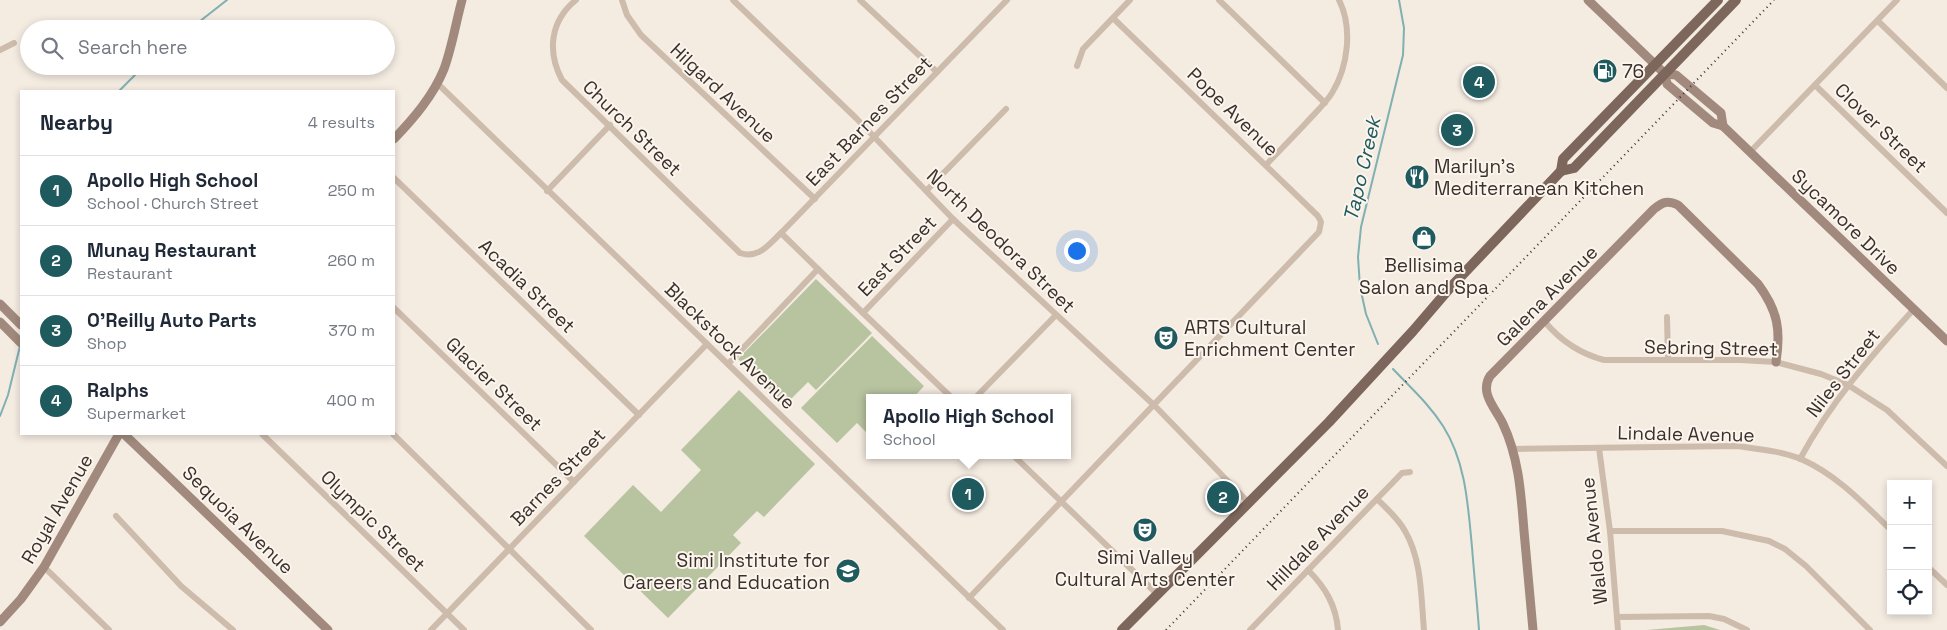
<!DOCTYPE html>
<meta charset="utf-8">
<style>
:root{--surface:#fff;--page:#f6f6f7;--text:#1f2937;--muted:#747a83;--line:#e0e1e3;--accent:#1f5a5e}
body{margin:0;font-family:"Space Grotesk",sans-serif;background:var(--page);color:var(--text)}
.controls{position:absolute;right:15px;bottom:15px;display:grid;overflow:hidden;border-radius:0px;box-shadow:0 2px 8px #0003}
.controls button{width:45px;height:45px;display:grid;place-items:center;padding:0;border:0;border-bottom:1px solid var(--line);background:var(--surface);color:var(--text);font:25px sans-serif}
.you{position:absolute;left:1076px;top:250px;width:18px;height:18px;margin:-12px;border:4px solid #fff;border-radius:50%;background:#1a73e8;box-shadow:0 0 0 8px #1a73e833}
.badge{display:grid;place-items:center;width:32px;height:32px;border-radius:50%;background:var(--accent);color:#fff;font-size:16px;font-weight:700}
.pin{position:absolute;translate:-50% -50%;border:2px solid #fff;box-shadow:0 1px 5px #0006}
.popup{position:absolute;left:866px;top:394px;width:205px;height:65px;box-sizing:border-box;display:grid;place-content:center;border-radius:0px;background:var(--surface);filter:drop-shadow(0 1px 4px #0005);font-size:16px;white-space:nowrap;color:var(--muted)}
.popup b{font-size:19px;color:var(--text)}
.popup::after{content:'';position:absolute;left:50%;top:100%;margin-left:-10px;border:10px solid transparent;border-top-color:var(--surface)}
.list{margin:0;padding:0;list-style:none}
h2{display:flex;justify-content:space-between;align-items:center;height:65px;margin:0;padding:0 20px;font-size:21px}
h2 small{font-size:16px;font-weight:400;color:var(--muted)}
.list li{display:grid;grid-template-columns:32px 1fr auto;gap:15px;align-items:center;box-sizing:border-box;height:70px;padding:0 20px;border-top:1px solid var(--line)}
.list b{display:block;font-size:19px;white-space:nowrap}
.list p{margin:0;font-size:16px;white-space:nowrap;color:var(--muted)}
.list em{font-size:16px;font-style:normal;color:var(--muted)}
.icon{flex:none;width:28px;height:28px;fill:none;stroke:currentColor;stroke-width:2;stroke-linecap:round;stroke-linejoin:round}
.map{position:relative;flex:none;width:1947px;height:630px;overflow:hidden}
.search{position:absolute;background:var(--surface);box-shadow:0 2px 8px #0003;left:20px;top:20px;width:375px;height:55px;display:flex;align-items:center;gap:12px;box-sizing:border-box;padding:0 18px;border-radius:28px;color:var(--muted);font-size:19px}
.panel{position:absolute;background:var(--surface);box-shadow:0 2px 8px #0003;left:20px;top:90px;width:375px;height:345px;border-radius:0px}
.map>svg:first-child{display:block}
.green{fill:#b8c4a0}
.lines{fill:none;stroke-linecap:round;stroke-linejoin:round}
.stream{stroke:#7fb0b2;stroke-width:2}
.street{stroke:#cdbbac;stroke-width:6}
.secondary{stroke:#a18a7d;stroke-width:9}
.primary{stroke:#7d675c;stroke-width:10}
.rail{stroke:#3b302b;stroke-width:2;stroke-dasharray:1 4;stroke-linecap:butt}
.labels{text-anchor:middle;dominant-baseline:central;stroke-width:4;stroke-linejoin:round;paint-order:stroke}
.poi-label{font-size:19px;fill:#3b302b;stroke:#fbf5ee;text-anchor:start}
.street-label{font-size:19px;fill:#3b302b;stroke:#fbf5ee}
.water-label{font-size:20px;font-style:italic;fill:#1f5a5e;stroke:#fbf5ee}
</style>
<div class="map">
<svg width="1947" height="630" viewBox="0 0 1947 630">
<rect width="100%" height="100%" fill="#f4ebe1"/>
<g class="green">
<path d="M816,279l56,54 -56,57 -8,-8 -23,23 -47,-46z"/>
<path d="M872,336l52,50 -11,12h-44v35l-1,1 -11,-11 -20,20 -36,-35z"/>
<path d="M739,390l76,74 -51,53 -7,-6 -24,24 8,8 -73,75 -84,-82 49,-51 28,27 40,-42 -20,-20z"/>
<path d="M1704,625l16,5h-73z"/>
</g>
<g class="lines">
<g class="stream">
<path d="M190,29l37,-29"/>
<path d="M119,91l25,-25"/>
<path d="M1378,344l-12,-30 -6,-27 -2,-30 3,-30 42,-172 1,-27 -5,-28"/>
<path d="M1393,369c18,19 36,35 50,57 23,36 25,80 29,121 2,27 5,55 7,83"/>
<path d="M0,416l8,-21 12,-49"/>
</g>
<g class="street">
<path d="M576,0c-26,21 -29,52 -14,80l178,173c19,6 28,-8 41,-20l226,-233"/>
<path d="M622,0l5,15 14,20 174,164"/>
<path d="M733,0l123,118 97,101 202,187 94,97"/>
<path d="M860,0l77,72"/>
<path d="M1219,0l106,103"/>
<path d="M1878,21l69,67"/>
<path d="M0,50l14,-7"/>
<path d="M1077,66l6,-17 47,-49"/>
<path d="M437,83l566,547"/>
<path d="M1815,85l132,128"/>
<path d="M1750,152l147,-152"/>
<path d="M1266,165c13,-14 27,-28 40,-42 9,-10 19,-19 26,-30 16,-26 21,-65 7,-93"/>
<path d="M394,178l245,237"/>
<path d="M927,190l79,-81"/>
<path d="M547,191l63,-66"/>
<path d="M781,233l82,80 89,85"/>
<path d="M394,308l180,174"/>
<path d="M863,313l90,-94"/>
<path d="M1667,317l1,43"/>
<path d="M1545,322c16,19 36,32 59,38h136l36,2 45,12 27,11 39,25 60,56"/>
<path d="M728,364l90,-95"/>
<path d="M975,398l81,-83"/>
<path d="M262,434l202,196"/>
<path d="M393,434l198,196"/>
<path d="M1599,448l11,83 8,99"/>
<path d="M1513,449l224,-3c21,3 44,5 64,13 36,16 62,44 90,71"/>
<path d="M1013,455l144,139"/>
<path d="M1800,459c30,-56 72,-104 114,-150"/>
<path d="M1377,499c10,10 21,19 28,32 17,29 16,66 19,99"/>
<path d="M116,516l65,70 52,44"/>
<path d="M1610,531h112l47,10 16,8 21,17 64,64"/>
<path d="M44,567l65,63"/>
<path d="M1928,567l19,18"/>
<path d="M1308,570c17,17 28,35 30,60"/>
<path d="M969,598l350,-366 2,-10 -3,-6 -205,-198"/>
<path d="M1617,617l92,-1 15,3 23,11"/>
<path d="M431,630l276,-286"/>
<path d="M1250,630l152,-157 8,-1"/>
</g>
<g class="secondary">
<path d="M1588,0l77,74 2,10 14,12 32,27 10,3 224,215"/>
<path d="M1665,74l11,1 45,38 2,13"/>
<path d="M394,139c20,-21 39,-43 50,-70 8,-22 12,-47 18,-69"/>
<path d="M0,304l21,21"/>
<path d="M0,322l21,21"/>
<path d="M124,434l204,196"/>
<path d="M0,622l21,-23 23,-32 75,-133"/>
<path d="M1533,630c-3,-33 -6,-66 -9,-99 -3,-37 -5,-73 -21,-107 -7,-15 -24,-31 -13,-48l164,-167c9,-7 13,-9 24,-4l80,79c20,27 23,46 18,78"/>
</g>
<g class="primary">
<path d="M1561,171l13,-3 162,-168"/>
<path d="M1122,630l207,-208 84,-91 36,-42 112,-118 2,-12 155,-159"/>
</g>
<path class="rail" d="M1166,630l608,-630"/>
</g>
<defs>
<symbol id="fuel-disc" viewBox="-11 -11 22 22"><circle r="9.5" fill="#1f5a5e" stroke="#fbf5ee"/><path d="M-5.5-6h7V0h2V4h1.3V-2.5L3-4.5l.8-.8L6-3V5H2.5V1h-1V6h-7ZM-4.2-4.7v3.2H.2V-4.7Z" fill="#fff"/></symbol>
<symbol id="restaurant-disc" viewBox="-11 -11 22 22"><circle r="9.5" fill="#1f5a5e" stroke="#fbf5ee"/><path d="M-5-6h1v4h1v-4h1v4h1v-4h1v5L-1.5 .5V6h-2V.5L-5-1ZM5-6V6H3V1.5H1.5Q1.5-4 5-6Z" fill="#fff"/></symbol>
<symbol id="shop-disc" viewBox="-11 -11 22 22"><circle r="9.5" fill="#1f5a5e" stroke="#fbf5ee"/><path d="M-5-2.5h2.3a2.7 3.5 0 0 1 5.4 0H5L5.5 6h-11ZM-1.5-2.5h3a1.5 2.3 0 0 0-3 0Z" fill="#fff"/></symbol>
<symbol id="theatre-disc" viewBox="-11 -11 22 22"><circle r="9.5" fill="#1f5a5e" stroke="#fbf5ee"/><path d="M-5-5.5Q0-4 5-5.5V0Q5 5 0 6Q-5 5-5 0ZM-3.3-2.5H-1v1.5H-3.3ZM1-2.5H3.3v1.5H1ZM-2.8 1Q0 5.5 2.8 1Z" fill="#fff"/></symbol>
<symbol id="school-disc" viewBox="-11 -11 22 22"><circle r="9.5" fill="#1f5a5e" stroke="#fbf5ee"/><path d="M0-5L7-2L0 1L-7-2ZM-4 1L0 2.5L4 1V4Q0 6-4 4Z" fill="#fff"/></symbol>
</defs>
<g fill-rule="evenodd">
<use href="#fuel-disc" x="1591" y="57" width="28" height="28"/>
<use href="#restaurant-disc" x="1403" y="163" width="28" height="28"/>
<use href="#shop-disc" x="1410" y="224" width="28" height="28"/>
<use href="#theatre-disc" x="1152" y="324" width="28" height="28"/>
<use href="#theatre-disc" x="1131" y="516" width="28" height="28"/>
<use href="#school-disc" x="834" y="557" width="28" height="28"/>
</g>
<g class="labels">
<g class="poi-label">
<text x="1622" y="71">76</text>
<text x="1434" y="166">Marilyn's<tspan x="1434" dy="22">Mediterranean Kitchen</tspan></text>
<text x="1424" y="265" text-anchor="middle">Bellisima<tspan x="1424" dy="22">Salon and Spa</tspan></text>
<text x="1184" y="327">ARTS Cultural<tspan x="1184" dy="22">Enrichment Center</tspan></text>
<text x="1145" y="557" text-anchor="middle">Simi Valley<tspan x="1145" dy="22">Cultural Arts Center</tspan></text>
<text x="830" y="560" text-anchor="end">Simi Institute for<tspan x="830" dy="22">Careers and Education</tspan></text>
</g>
<g class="street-label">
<text transform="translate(723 93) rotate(43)">Hilgard Avenue</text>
<text transform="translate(1233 112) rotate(44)">Pope Avenue</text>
<text transform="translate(869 121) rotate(-46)">East Barnes Street</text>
<text transform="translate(632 128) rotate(44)">Church Street</text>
<text transform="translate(1881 128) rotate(44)">Clover Street</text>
<text transform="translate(1846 222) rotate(44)">Sycamore Drive</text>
<text transform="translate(1001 241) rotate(44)">North Deodora Street</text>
<text transform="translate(897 256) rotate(-46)">East Street</text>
<text transform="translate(527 286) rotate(44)">Acadia Street</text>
<text transform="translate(1547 296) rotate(-45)">Galena Avenue</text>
<text transform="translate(730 346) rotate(44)">Blackstock Avenue</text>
<text transform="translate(1711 348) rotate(1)">Sebring Street</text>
<text transform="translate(1843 373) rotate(-52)">Niles Street</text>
<text transform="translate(494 384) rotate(44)">Glacier Street</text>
<text transform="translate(1686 434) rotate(1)">Lindale Avenue</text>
<text transform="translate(558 477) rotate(-46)">Barnes Street</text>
<text transform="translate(57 509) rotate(-60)">Royal Avenue</text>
<text transform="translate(238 520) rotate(44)">Sequoia Avenue</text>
<text transform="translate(373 521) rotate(44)">Olympic Street</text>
<text transform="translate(1318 538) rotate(-46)">Hilldale Avenue</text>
<text transform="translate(1594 541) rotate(-96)">Waldo Avenue</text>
</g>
<g class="water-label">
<text transform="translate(1362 169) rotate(-77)">Tapo Creek</text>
</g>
</g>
</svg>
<div class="controls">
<button>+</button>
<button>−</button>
<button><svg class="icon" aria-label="locate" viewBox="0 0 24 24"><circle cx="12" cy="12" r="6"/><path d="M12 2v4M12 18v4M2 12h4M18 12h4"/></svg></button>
</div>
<div class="you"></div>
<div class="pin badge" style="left:968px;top:494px">1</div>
<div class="popup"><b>Apollo High School</b>School</div>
<div class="pin badge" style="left:1223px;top:497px">2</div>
<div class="pin badge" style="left:1457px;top:130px">3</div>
<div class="pin badge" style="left:1479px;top:82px">4</div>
<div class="search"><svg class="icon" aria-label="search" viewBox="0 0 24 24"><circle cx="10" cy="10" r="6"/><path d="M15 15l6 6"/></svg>Search here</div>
<section class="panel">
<h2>Nearby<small>4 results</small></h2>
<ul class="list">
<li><span class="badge">1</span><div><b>Apollo High School</b><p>School · Church Street</p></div><em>250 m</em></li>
<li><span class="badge">2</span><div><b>Munay Restaurant</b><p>Restaurant</p></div><em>260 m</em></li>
<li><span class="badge">3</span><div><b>O'Reilly Auto Parts</b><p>Shop</p></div><em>370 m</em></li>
<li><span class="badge">4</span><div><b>Ralphs</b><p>Supermarket</p></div><em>400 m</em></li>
</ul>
</section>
</div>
